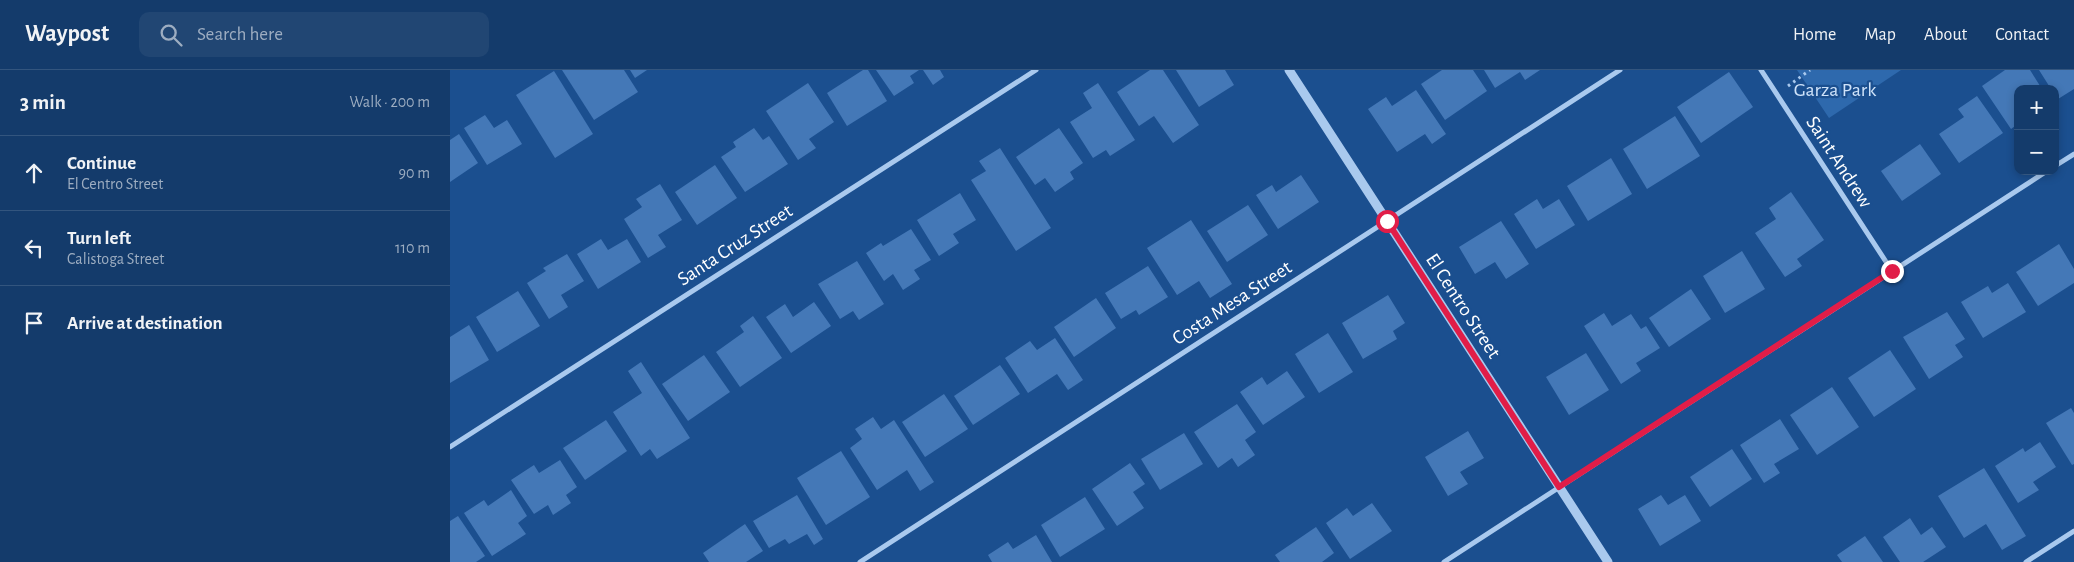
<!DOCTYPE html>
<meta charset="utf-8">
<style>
:root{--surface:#143b6b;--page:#214673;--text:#f1f3f6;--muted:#9dadc1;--line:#33557e}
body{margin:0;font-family:"Alegreya Sans",sans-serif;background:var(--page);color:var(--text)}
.controls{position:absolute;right:15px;top:15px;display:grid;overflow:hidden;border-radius:10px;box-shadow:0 2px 8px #0003}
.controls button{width:45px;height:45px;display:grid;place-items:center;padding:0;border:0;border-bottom:1px solid var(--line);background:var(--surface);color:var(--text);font:25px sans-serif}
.stop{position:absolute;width:15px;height:15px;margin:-11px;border:4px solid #e11d48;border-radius:50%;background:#fff}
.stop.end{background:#e11d48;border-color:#fff;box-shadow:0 1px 5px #0008}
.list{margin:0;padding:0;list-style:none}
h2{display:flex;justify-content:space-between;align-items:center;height:65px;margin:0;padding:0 20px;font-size:21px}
h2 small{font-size:16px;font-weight:400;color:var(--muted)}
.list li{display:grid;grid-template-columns:32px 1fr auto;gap:15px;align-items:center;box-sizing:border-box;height:75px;padding:0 20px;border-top:1px solid var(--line)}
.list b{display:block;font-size:19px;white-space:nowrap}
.list p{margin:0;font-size:16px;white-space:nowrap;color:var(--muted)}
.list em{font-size:16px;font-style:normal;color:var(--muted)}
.icon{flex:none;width:28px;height:28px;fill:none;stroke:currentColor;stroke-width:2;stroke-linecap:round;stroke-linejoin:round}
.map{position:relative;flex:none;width:1624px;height:492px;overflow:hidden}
header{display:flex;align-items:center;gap:30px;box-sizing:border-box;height:70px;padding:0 25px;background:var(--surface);border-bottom:1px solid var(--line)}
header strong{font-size:24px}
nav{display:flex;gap:28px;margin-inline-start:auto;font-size:18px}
.search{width:350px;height:45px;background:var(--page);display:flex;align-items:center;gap:12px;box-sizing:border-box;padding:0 18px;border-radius:10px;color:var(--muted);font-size:19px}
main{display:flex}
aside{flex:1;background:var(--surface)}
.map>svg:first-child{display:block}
.green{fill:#2e69ad}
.building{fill:#4478b7}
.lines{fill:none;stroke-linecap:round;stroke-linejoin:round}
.path{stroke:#a9c9ee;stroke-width:3;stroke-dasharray:2.5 4;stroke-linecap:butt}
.minor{stroke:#a9c9ee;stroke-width:5}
.tertiary{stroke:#a9c9ee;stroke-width:9}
.route{stroke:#e11d48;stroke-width:6}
.labels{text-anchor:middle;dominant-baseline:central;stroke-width:4.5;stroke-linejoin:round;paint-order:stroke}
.park-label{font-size:20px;fill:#cfe3fa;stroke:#1b4f8f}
.street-label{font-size:20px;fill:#fff;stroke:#1b4f8f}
</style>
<header>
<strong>Waypost</strong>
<div class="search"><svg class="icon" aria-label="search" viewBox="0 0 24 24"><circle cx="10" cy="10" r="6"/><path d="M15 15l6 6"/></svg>Search here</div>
<nav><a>Home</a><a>Map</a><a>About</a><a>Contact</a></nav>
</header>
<main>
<aside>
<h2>3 min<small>Walk · 200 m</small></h2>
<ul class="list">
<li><svg class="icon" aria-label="ahead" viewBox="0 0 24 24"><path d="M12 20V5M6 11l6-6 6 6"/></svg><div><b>Continue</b><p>El Centro Street</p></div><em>90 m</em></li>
<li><svg class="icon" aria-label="left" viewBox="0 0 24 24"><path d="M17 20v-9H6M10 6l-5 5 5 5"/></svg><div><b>Turn left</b><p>Calistoga Street</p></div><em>110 m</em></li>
<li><svg class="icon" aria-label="arrive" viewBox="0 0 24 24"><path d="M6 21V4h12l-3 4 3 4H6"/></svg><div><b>Arrive at destination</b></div></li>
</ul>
</aside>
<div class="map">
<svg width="1624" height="492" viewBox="0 0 1624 492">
<rect width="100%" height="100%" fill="#1b4f8f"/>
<path class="green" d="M1347,0h104l-72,48z"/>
<g class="building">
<path d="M112,0h62l14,22 -44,28z"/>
<path d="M180,0h17l-12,8z"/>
<path d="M413,0h5l19,31 -40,25 -20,-33z"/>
<path d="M426,0h43l-9,6 4,7 -20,13z"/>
<path d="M473,0h17l4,7 -11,8z"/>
<path d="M700,0h13l36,55 -26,18 -19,-27 -15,10 -22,-34z"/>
<path d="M726,0h49l9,15 -35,22z"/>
<path d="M992,0h31l14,21 -42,29 -24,-36z"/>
<path d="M1034,0h56l-15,10 -5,-8 -25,16z"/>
<path d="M1555,0h25l12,19h-24v35l-7,5 -29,-43z"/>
<path d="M1589,0h35v19l-16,10 -3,-4v-6h-4z"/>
<path d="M104,1l39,63 -38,24 -39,-63z"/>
<path d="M1279,2l24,35 -52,36 -24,-36z"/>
<path d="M358,13l26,39 -25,17 7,9 -18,12 -32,-49z"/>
<path d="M648,13l37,57 -25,16 -4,-6 -13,8 -23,-36 22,-14 -9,-15z"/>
<path d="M966,20l30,44 -14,10 -7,-10 -28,18 -29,-43 18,-12 6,9z"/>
<path d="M1527,26l26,37 -44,30 -20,-29 25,-17 -6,-8z"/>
<path d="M35,45l9,13 13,-8 15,24 -35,21 -23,-37z"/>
<path d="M1225,46l25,40 -53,33 -24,-40z"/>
<path d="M304,58l9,12 6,-4 19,28 -43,28 -24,-35 15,-10 -3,-5z"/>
<path d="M609,58l24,35 -13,9 4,7 -19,13 -10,-14 -10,7 -19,-28z"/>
<path d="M9,64l19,29 -28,19v-42z"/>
<path d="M1470,74l21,30 -39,27 -21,-30z"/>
<path d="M550,78l51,80 -35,23 -45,-71 15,-9 -7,-10z"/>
<path d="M1161,88l21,36 -44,27 -21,-35z"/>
<path d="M265,95l22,33 -40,27 -22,-33z"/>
<path d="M851,105l18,27 -41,27 -22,-34 16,-10 4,7z"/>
<path d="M210,114l22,36 -24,15 8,12 -18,11 -24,-39 18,-12 -6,-8z"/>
<path d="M1341,122l33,48 -27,19 5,7 -17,11 -30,-44 21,-14 -7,-11z"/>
<path d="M510,123l16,27 -23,14 6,9 -20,13 -22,-36z"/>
<path d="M1087,129l6,10 16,-10 16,26 -39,24 -22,-35z"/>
<path d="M798,135l20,30 -41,27 -20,-31z"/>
<path d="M741,150l41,64 -22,14 -11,-17 -22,14 -30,-47z"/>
<path d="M1051,151l28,43 -23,15 -11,-17 -20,12 -16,-27z"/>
<path d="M461,159l20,31 -17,10 6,9 -17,11 -10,-16 -9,7 -18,-28 15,-10 2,3z"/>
<path d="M151,169l7,11 19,-11 14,23 -43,27 -21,-35z"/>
<path d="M1609,174l15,25v14l-36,23 -22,-34z"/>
<path d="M1292,181l23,38 -40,24 -22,-37z"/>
<path d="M117,184l17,27 -23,14 7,12 -19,12 -22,-36 19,-12 -3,-3z"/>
<path d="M407,191l27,43 -25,16 -6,-9 -13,8 -22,-35z"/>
<path d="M698,196l20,31 -29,18 -3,-5 -15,9 -16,-26z"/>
<path d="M1558,213l18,29 -43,26 -22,-36 27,-16 4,7z"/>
<path d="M1241,219l20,30 -42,28 -20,-29z"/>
<path d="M68,221l22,35 -43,26 -21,-35z"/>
<path d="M938,225l17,28 -12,8 4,8 -34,20 -21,-36z"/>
<path d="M646,228l20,30 -42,29 -20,-30z"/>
<path d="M364,232l17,24 -40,27 -25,-36 19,-13 8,13z"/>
<path d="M1497,242l18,27 -10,6 8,12 -34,22 -26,-42z"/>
<path d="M1154,243l8,13 19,-12 10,15 5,-3 14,22 -24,15 5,8 -20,13 -37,-58z"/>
<path d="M303,246l29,42 -42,29 -24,-35 28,-20 -4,-6z"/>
<path d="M19,255l20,35 -39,23v-46z"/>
<path d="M878,263l25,39 -34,21 -24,-39z"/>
<path d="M605,268l28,42 -15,10 -11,-16 -29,19 -23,-35 25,-17 7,9z"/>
<path d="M1440,280l26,39 -42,28 -26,-39z"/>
<path d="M1136,283l23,37 -40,25 -23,-38z"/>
<path d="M254,285l26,37 -42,29 -26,-37z"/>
<path d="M191,292l49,76 -33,21 -7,-10 -9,7 -28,-44 29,-19 -14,-22z"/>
<path d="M550,295l20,29 -47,31 -19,-29z"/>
<path d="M837,301l18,26 -42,28 -23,-33 22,-15 5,8z"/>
<path d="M1382,317l27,40 -42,28 -27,-40z"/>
<path d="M494,324l24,35 -43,28 -23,-35z"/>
<path d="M787,334l19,28 -11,8 10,15 -17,12 -6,-9 -14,10 -24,-36z"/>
<path d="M1621,338l3,5v51l-2,1 -26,-42z"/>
<path d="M423,347l8,12 13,-9 40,62 -14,9 -13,-21 -30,20 -27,-42 12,-9 -7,-10z"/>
<path d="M1330,349l19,30 -25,15 6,9 -16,10 -24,-38z"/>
<path d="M156,350l21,31 -42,29 -22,-32z"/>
<path d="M1018,361l16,27 -24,14 8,12 -20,12 -23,-39z"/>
<path d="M734,363l19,31 -43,26 -19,-31z"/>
<path d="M1590,372l16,25 -23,15 6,8 -21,13 -23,-37 28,-18 2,4z"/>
<path d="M1282,379l20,30 -42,28 -20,-30z"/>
<path d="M391,381l29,46 -44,28 -29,-47z"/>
<path d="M110,390l17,27 -11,8 5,8 -18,12 -5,-10 -14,9 -23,-34 23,-15 5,8z"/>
<path d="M680,393l15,21 -12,8 11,16 -27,18 -25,-37z"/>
<path d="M1534,398l42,68 -24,14 -16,-26 -22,14 -26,-42z"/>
<path d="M61,420l16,26 -9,7 8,11 -34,22 -28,-43 20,-13 4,6z"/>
<path d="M347,425l26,44 -9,6 -7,-11 -18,10 -4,-5 -16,9 -16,-27z"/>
<path d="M1211,425l7,10 17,-10 16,26 -41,25 -22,-37z"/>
<path d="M635,427l20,32 -45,28 -19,-32z"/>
<path d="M922,433l20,28 -42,28 -24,-36 21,-15 6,8z"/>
<path d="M8,446l27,40 -9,6h-26v-41z"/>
<path d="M1460,448l11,17 11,-8 14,20 -23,15h-23l-17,-25z"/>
<path d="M295,454l18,27 -17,11h-37l-6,-9z"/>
<path d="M866,457l18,26 -12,9h-42l-5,-7z"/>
<path d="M586,465l16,27h-60l-4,-7 20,-13 5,7z"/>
<path d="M1415,466l18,26h-41l-5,-7z"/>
</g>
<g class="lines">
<path class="path" d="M1338,16l22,-16"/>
<g class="minor">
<path d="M1311,0l131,201"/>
<path d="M1605,96l19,-12"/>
<path d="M0,377l586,-377"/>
<path d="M410,492l760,-492"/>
<path d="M994,492l603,-391"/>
<path d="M1576,492l48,-31"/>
</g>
<path class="tertiary" d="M839,0l319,492"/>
</g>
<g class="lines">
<path class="route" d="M937,151l172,266 333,-216"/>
</g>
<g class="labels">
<g class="park-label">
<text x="1385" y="20">Garza Park</text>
</g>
<g class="street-label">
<text transform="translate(1389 92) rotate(57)">Saint Andrew</text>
<text transform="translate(285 175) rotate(-33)">Santa Cruz Street</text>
<text transform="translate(782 233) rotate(-33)">Costa Mesa Street</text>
<text transform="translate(1013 236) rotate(57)">El Centro Street</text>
</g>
</g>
</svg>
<div class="controls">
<button>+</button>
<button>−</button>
</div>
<div class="stop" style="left:937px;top:151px"></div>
<div class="stop end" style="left:1442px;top:201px"></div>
</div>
</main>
